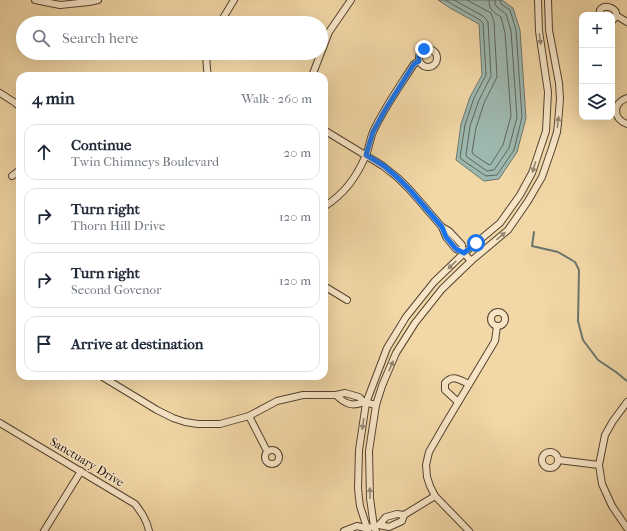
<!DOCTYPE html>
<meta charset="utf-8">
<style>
:root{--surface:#fff;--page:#f2f2f3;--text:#1f2937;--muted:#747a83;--line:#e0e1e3}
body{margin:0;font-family:"IM FELL French Canon",serif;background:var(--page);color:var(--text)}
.controls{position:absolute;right:12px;top:12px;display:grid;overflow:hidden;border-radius:8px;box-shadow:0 4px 16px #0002}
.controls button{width:36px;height:36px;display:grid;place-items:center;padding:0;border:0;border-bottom:1px solid var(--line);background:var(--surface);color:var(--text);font:20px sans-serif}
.stop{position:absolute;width:12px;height:12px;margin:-9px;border:3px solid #1a73e8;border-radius:50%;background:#fff}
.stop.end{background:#1a73e8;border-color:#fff;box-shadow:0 1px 4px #0008}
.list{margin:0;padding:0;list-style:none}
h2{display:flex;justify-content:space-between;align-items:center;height:52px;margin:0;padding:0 16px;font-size:17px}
h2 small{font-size:13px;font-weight:400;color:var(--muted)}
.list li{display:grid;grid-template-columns:26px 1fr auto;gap:12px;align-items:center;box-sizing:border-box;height:56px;margin:0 8px 8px;padding:0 8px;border:1px solid var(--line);border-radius:12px}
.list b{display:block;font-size:15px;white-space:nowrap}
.list p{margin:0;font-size:13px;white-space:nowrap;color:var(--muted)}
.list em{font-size:13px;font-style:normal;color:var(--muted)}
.icon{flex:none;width:22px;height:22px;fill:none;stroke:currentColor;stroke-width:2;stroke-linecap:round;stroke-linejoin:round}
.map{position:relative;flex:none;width:627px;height:531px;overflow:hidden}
.search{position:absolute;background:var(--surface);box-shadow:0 4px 16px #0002;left:16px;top:16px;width:312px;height:44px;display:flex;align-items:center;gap:10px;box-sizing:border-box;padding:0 14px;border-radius:22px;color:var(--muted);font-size:15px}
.panel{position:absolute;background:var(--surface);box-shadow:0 4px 16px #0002;left:16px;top:72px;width:312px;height:308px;border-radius:12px}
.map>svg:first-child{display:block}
.water{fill:#9db8af;stroke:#6b766d}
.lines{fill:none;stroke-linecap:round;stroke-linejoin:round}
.shore{stroke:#5e665c;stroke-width:1}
.stream{stroke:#6b766d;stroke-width:2}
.street-casing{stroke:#544431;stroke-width:8}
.street{stroke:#f7e5c6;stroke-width:6}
.oneway{fill:#968671}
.route{stroke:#1a73e8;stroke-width:5}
.labels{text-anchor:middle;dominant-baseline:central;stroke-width:3;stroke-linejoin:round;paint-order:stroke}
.street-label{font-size:12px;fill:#1f130a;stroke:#f7e5c6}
</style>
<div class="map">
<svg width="627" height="531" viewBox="0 0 627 531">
<rect width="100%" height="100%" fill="#f2d7a7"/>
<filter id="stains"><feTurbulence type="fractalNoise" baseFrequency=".005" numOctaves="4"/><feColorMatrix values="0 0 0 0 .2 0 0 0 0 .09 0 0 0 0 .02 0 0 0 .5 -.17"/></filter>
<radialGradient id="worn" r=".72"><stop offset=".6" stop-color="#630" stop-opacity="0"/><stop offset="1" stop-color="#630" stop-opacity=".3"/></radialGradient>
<path class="water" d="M438,0h64l11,8 7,22 6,88 -9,34 -18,27 -15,2 -28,-21 5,-36 9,-27 12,-22 -3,-51 -29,-16z"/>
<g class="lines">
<g class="shore">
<path d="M445,0l35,20 3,3 3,52 -12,23 -9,27 -5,32 1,2 25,17 11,-1 17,-25 8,-33 -6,-87 -6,-20 -9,-6 -1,-4"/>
<path d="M454,0l29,16 3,3 2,3 3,54 -12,24 -9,26 -4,29 1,2 20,14 7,-1 15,-22 8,-31 -6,-86 -5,-17 -9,-7 -2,-3v-4"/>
<path d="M467,0l24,13 3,9 3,55 -13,26 -8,25 -4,24 1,2 16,11 2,-1 12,-19 8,-29 -6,-83 -4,-16c-8,-5 -12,-7 -12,-17"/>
</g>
<path class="stream" d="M534,232l-2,14 26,6 17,10 4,8 -1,51 5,19 15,20 18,12 11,9"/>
<defs>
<g id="street">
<path d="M35,0l25,5 29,-3 9,-2"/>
<path d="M600,15c-4,-15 27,-7 12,6"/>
<path d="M617,16l10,6"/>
<path d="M220,23l14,-23"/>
<circle cx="428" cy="58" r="9"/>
<path d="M206,53l1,16 1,7"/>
<path d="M312,76l17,-44 22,-32"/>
<path d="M0,93l14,9 6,5"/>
<path d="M627,98c-15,5 -14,21 0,26"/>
<path d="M324,130l59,36 15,12 12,12 32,37 4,10 10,12 7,3 8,9"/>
<path d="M12,176l8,-6"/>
<path d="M324,207c21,-14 32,-29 42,-52 3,-7 4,-16 7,-23 11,-24 27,-46 41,-68l5,-3"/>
<path d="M442,227l7,4 13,14 1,7"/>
<path d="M324,286l23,14"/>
<circle cx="498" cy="319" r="7"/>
<path d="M101,376l56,34 16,8 12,4 13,2h22l29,-8 28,-15 26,-6h33l9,-2 14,4 5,5 12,3"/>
<path d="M336,395c9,9 16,12 28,7"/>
<path d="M458,402l-13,-12v-7c8,-9 14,-3 24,1"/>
<path d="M627,402l-14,19 -8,14 -6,30 3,19 10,22 15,22"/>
<path d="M249,416l18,35"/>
<path d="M0,423l135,81c6,8 12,16 14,27"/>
<circle cx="272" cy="457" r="7"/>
<circle cx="550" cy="460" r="8"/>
<path d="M558,460l41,5"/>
<path d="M379,525l10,2 13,-6 2,-6"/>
<path d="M44,531l37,-60"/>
<path d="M344,531l13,-5 8,2 9,-1 5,-2 7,-8 11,-3 7,1 31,-19"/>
<path d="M368,531l-8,-25 -1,-8 -1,-10 1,-38 7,-47 21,-55 19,-31 28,-35 30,-29 36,-30 20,-28 12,-22 14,-42 2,-39 -9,-61 -1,-31"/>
<path d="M376,531l-2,-4 -4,-29 -1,-47 7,-46 6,-19 14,-33 19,-30 27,-34 29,-28 37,-31 20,-29 14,-24 10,-29 5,-16 1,-9 2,-24 -1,-16 -10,-53 -1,-30"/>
<path d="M469,531l-34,-35 -5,-10 -3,-9 -1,-12 3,-13 15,-26 51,-85 2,-15"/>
</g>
</defs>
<use href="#street" class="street-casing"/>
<use href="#street" class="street"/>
</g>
<defs><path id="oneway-solid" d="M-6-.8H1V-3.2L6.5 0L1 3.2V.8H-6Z"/></defs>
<g class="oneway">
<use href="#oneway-solid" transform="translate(540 39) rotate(82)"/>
<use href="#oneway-solid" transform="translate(558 122) rotate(-83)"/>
<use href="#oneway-solid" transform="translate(534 167) rotate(107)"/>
<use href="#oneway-solid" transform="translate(501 236) rotate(-40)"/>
<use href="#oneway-solid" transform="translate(452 265) rotate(136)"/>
<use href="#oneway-solid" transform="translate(391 366) rotate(-67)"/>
<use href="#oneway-solid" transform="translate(363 424) rotate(98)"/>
<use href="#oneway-solid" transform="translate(370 493) rotate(-91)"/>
</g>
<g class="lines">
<path class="route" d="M424,49c-5,3 -6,7 -5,12l-5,3 -29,46 -12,22 -7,23 18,11 14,12 12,12 32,37 4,10 10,12 8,4 12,-10"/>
</g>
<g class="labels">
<g class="street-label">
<text transform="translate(87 462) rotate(31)">Sanctuary Drive</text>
</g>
</g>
<rect width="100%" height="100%" filter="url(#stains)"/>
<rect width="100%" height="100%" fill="url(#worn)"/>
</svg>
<div class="controls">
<button>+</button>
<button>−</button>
<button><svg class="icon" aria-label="layers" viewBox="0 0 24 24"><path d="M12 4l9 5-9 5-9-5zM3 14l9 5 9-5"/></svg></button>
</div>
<div class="stop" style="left:476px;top:243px"></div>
<div class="stop end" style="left:424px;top:49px"></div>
<div class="search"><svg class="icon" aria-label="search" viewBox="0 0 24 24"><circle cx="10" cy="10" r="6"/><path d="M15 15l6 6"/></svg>Search here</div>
<section class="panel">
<h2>4 min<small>Walk · 260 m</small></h2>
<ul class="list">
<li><svg class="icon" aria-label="ahead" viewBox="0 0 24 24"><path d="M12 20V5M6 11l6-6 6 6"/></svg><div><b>Continue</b><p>Twin Chimneys Boulevard</p></div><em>20 m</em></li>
<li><svg class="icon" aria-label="right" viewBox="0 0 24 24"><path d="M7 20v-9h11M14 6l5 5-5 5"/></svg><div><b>Turn right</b><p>Thorn Hill Drive</p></div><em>120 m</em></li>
<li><svg class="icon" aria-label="right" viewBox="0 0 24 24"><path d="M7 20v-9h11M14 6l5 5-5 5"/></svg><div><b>Turn right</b><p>Second Govenor</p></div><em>120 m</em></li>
<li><svg class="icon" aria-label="arrive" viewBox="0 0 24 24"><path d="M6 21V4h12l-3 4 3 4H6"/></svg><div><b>Arrive at destination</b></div></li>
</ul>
</section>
</div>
